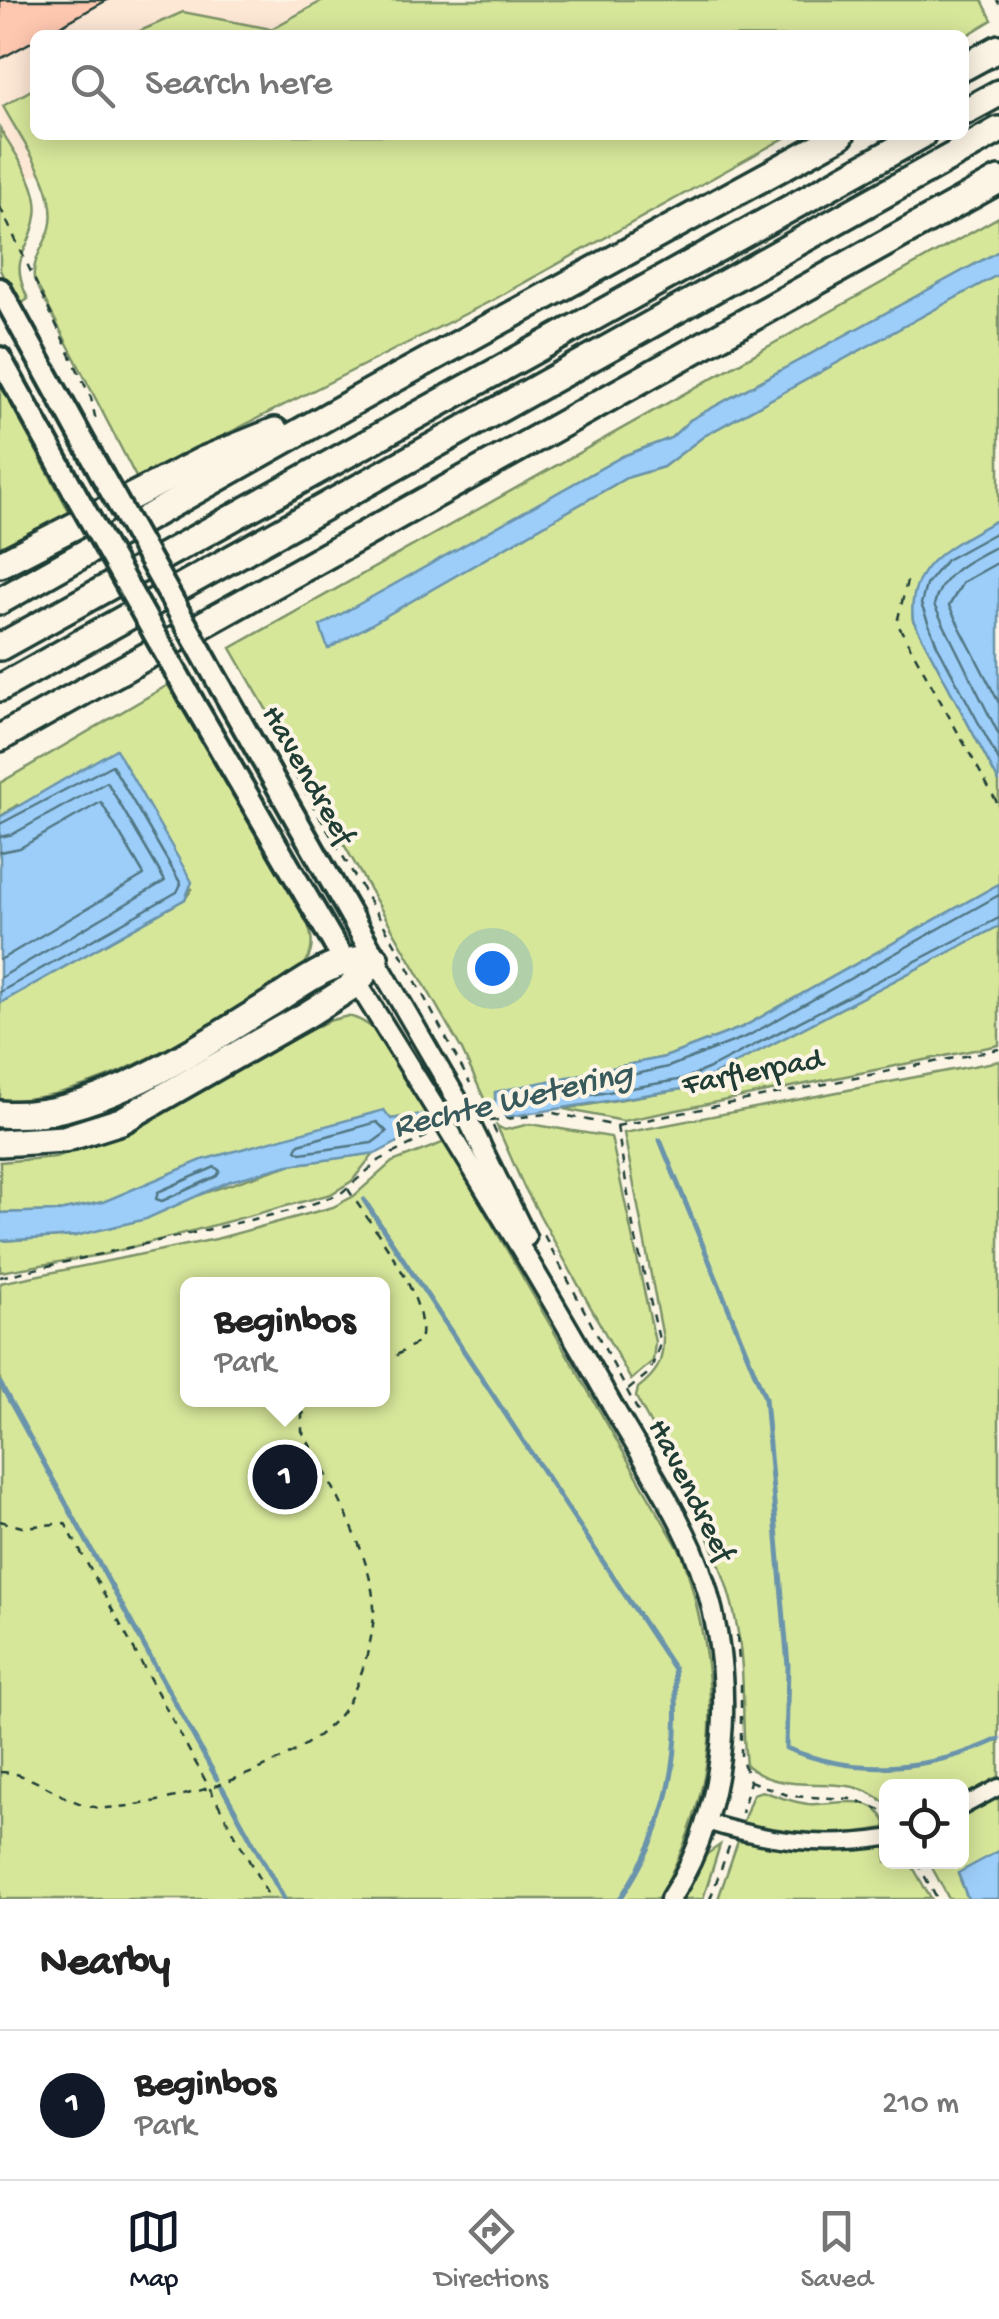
<!DOCTYPE html>
<style>
:root{--surface:#fff;--page:#f2f2f2;--text:#222;--muted:#767676;--line:#e0e0e0;--accent:#111827}
body{margin:0;font-family:"Gochi Hand",sans-serif;background:var(--page);color:var(--text)}
.controls{position:absolute;right:30px;bottom:30px;display:grid;overflow:hidden;border-radius:15px;box-shadow:0 5px 25px #0003}
.controls button{width:90px;height:90px;display:grid;place-items:center;padding:0;border:0;border-bottom:2px solid var(--line);background:var(--surface);color:var(--text);font:50px sans-serif}
.you{position:absolute;left:492px;top:968px;width:35px;height:35px;margin:-25px;border:8px solid #fff;border-radius:50%;background:#1a73e8;box-shadow:0 0 0 15px #1a73e833}
.badge{display:grid;place-items:center;width:65px;height:65px;border-radius:50%;background:var(--accent);color:#fff;font-size:32px;font-weight:700}
.pin{position:absolute;translate:-50% -50%;border:5px solid #fff;box-shadow:0 2px 10px #0006}
.popup{position:absolute;left:180px;top:1277px;width:210px;height:130px;box-sizing:border-box;display:grid;place-content:center;border-radius:15px;background:var(--surface);filter:drop-shadow(0 2px 8px #0005);font-size:32px;white-space:nowrap;color:var(--muted)}
.popup b{font-size:38px;color:var(--text)}
.popup::after{content:'';position:absolute;left:50%;top:100%;margin-left:-20px;border:20px solid transparent;border-top-color:var(--surface)}
.list{margin:0;padding:0;list-style:none}
h2{display:flex;justify-content:space-between;align-items:center;height:130px;margin:0;padding:0 40px;font-size:42px}
h2 small{font-size:32px;font-weight:400;color:var(--muted)}
.list li{display:grid;grid-template-columns:65px 1fr auto;gap:30px;align-items:center;box-sizing:border-box;height:150px;padding:0 40px;border-top:2px solid var(--line)}
.list b{display:block;font-size:38px;white-space:nowrap}
.list p{margin:0;font-size:32px;white-space:nowrap;color:var(--muted)}
.list em{font-size:32px;font-style:normal;color:var(--muted)}
.icon{flex:none;width:55px;height:55px;fill:none;stroke:currentColor;stroke-width:2;stroke-linecap:round;stroke-linejoin:round}
.map{position:relative;flex:none;width:999px;height:1899px;overflow:hidden}
.search{position:absolute;background:var(--surface);box-shadow:0 5px 25px #0003;left:30px;right:30px;top:30px;height:110px;display:flex;align-items:center;gap:25px;box-sizing:border-box;padding:0 35px;border-radius:15px;color:var(--muted);font-size:38px}
.sheet{height:280px;background:var(--surface)}
nav{display:flex;justify-content:space-around;align-items:center;box-sizing:border-box;height:140px;border-top:2px solid var(--line);background:var(--surface);font-size:28px;color:var(--muted)}
nav a{display:grid;justify-items:center;gap:5px}
nav .on{color:var(--accent)}
.map>svg:first-child{display:block}
.built{fill:#fde7d5}
.green{fill:#d7e79a;stroke:#7b9267;stroke-width:2.5;fill-rule:evenodd}
.water{fill:#9dcefa;stroke:#6b94ab;stroke-width:2.5}
.pier{fill:#fcf5e5}
.lines{fill:none;stroke-linecap:round;stroke-linejoin:round}
.shore{stroke:#517783;stroke-width:2.5}
.stream{stroke:#6b94ab;stroke-width:5}
.building{fill:#fec7b0;stroke:#1f3d34;stroke-width:2.5}
.minor-casing{stroke:#1f3d34;stroke-width:21}
.tertiary-casing{stroke:#1f3d34;stroke-width:25}
.secondary-casing{stroke:#1f3d34;stroke-width:28}
.motorway-casing{stroke:#1f3d34;stroke-width:32}
.path{stroke:#1f3d34;stroke-width:2.5;stroke-dasharray:8 8;stroke-linecap:butt}
.minor{stroke:#fcf5e5;stroke-width:14}
.tertiary{stroke:#fcf5e5;stroke-width:18}
.secondary{stroke:#fcf5e5;stroke-width:20}
.motorway{stroke:#fcf5e5;stroke-width:25}
.tertiary-bridge-casing{stroke:#1f3d34;stroke-width:25;stroke-linecap:butt}
.secondary-bridge-casing{stroke:#1f3d34;stroke-width:28;stroke-linecap:butt}
.tertiary-bridge{stroke:#fcf5e5;stroke-width:18}
.secondary-bridge{stroke:#fcf5e5;stroke-width:20}
.labels{text-anchor:middle;dominant-baseline:central;stroke-width:8;stroke-linejoin:round;paint-order:stroke}
.street-label{font-size:32px;fill:#1f3d34;stroke:#fcf5e5}
.water-label{font-size:35px;font-style:italic;fill:#385a5c;stroke:#fcf5e5}
</style>
<div class="map">
<svg width="999" height="1899" viewBox="0 0 999 1899">
<rect width="100%" height="100%" fill="#fcf5e5"/>
<filter id="ink" filterUnits="userSpaceOnUse"><feTurbulence type="fractalNoise" baseFrequency=".01" numOctaves="2"/><feDisplacementMap in="SourceGraphic" scale="20" xChannelSelector="R" yChannelSelector="G"/><feConvolveMatrix kernelMatrix="1 2 1 2 8 2 1 2 1" color-interpolation-filters="sRGB"/></filter>
<g filter="url(#ink)">
<path class="built" d="M0,0h480l-89,35h-356v100h103l-138,54z"/>
<g class="green">
<path d="M324,0h658l10,20 -28,17 -833,-2 52,-23 88,17z"/>
<path d="M35,88v47h755l-297,165 -356,179 -103,-200c-2,-21 10,-31 16,-51 10,-39 -30,-89 -47,-122z"/>
<path d="M0,128c14,25 41,58 36,88 -5,37 -29,39 -8,83l-10,7 -18,-36z"/>
<path d="M999,217v34l-309,169 -19,18 -48,18 -302,171 7,21 298,-170 37,-11 41,-31 295,-162v245c-39,22 -92,49 -86,101l86,162v102l-256,143 -78,30 -170,36 1,8 -9,4 -25,-55 -231,-402z"/>
<path d="M0,384l70,129 -70,37z"/>
<path d="M168,685l139,237c9,23 5,36 -11,53 -84,46 -199,128 -296,125v-97l185,-104 7,-10 -175,-84 -17,12v-34z"/>
<path d="M999,926v119l-376,76 -59,-12 124,-21z"/>
<path d="M348,1016c41,9 61,64 81,97l-38,6 -288,83 -44,9 -59,2v-51l55,-5 41,-13 232,-123z"/>
<path d="M999,1061v717l-37,18v-10h-76v18c-39,-38 -97,-2 -140,-39 -5,-46 0,-92 -9,-138 -15,-82 -63,-158 -101,-230l2,-9c19,-15 25,-25 25,-50l-39,-205z"/>
<path d="M530,1124l81,13 44,205 -2,19 -22,19 -108,-195 -26,-59 8,4z"/>
<path d="M445,1142l238,414c39,127 41,224 -25,343h-658v-616l216,-44 117,-32 21,-11 38,-34zM188,1284h194v116h-194z"/>
<path d="M374,1153l-22,28 -21,13 -225,60 -106,18v-31l75,-5 214,-71z"/>
<path d="M762,1791c14,5 30,11 46,13 27,2 65,-14 78,20l-2,4c-48,10 -94,5 -142,-4l11,-30z"/>
<path d="M999,1793v58l-41,23 10,25h-19l-20,-37h33v-49z"/>
<path d="M738,1841l102,8 46,-6v19h24l21,37h-213z"/>
<path d="M720,1845l-17,54h-20l24,-45z"/>
</g>
<g class="water">
<path d="M999,251v23l-295,162 -41,31 -37,11 -298,171 -8,-23 303,-170 48,-18 19,-18z"/>
<path d="M999,519v263l-86,-162c-7,-57 43,-77 86,-101z"/>
<path d="M116,749l76,133 -7,17 -185,104v-186z"/>
<path d="M999,884v42l-311,162 -269,43 -42,22 -88,12 -59,16 -84,38 -71,17 -75,5v-28l59,-2 44,-9 99,-42 182,-50 7,9 96,-14 8,-4v-9l170,-35 78,-30z"/>
<path d="M999,1851v48h-31l-10,-26z"/>
</g>
<path class="pier" d="M494,1100l12,19 -76,15 -11,-20z"/>
<g class="lines">
<g class="shore">
<path d="M999,531l-53,29 -20,25 -5,19 16,41 62,116"/>
<path d="M999,545c-28,15 -57,26 -65,60l65,130"/>
<path d="M999,562l-36,20 -14,24 50,97"/>
<path d="M0,824l112,-59 69,119 -4,8 -177,100"/>
<path d="M0,837l13,-3 94,-52 58,99 -165,97"/>
<path d="M0,852l20,-4 81,-46 43,73 -144,85"/>
<path d="M999,895l-251,141 -80,31 -100,22 -3,6 14,2 105,-18 26,-11 289,-150"/>
<path d="M377,1122l10,10 -15,11 -71,10 -5,-3 3,-6z"/>
<path d="M215,1167l5,4 -3,5 -55,25 -6,-2 2,-7z"/>
</g>
<g class="stream">
<path d="M660,1140l105,258 23,268 -2,82c70,29 144,23 213,-9"/>
<path d="M364,1200l310,469c9,86 -5,157 -54,230"/>
<path d="M0,1383l217,396"/>
<path d="M222,1787l62,112"/>
</g>
</g>
<path class="building" d="M0,0h107l-63,35h-9v5l-35,19z"/>
<g class="lines">
<defs>
<g id="minor">
<path d="M962,1807l37,-20"/>
<path d="M704,1821c61,20 119,27 182,17"/>
</g>
<g id="tertiary">
<path d="M375,958l86,148"/>
<path d="M353,976l84,135"/>
<path d="M473,1130l53,107"/>
<path d="M452,1135c53,86 105,172 155,261 28,50 62,100 85,152 46,105 43,253 -22,351"/>
</g>
<g id="secondary">
<path d="M0,289l102,186"/>
<path d="M0,358l74,133"/>
<path d="M221,687l154,271"/>
<path d="M193,702l150,257"/>
</g>
<g id="motorway">
<path d="M964,67l35,-19"/>
<path d="M964,112l35,-19"/>
<path d="M0,564l203,-104 72,-29"/>
<path d="M0,601l376,-212 465,-254"/>
<path d="M0,647l922,-512"/>
<path d="M0,688l999,-558"/>
<path d="M0,738l999,-558"/>
<path d="M0,1114c89,8 192,-62 266,-108 40,-24 62,-47 109,-48"/>
<path d="M0,1143l64,-4 57,-18 187,-107 49,-31 18,-25"/>
</g>
</defs>
<use href="#minor" class="minor-casing"/>
<use href="#tertiary" class="tertiary-casing"/>
<use href="#secondary" class="secondary-casing"/>
<use href="#motorway" class="motorway-casing"/>
<g class="path">
<path d="M997,0l2,4"/>
<path d="M0,207l91,191 5,23"/>
<path d="M907,581l-10,42 102,183"/>
<path d="M286,760l119,201 65,122"/>
<path d="M490,1121l63,-8 64,13 382,-77"/>
<path d="M493,1126l5,12"/>
<path d="M617,1126l16,100 27,118 -10,28 -22,18"/>
<path d="M348,1189c24,39 83,108 72,152l-38,23"/>
<path d="M544,1235l95,178"/>
<path d="M0,1277l298,-68 42,-15 40,-34 49,-25"/>
<path d="M0,1521l22,6 43,-4 205,376"/>
<path d="M737,1635l2,27"/>
<path d="M741,1684v74l9,23 -8,32"/>
<path d="M0,1772c38,0 67,37 106,36 66,-3 202,-42 239,-101 15,-22 28,-66 29,-94 1,-55 -45,-134 -72,-182v-16l13,-15"/>
<path d="M750,1781l40,15 63,3 33,13"/>
<path d="M917,1862l20,37"/>
<path d="M710,1899l20,-55"/>
</g>
<use href="#minor" class="minor"/>
<use href="#tertiary" class="tertiary"/>
<use href="#secondary" class="secondary"/>
<use href="#motorway" class="motorway"/>
<defs>
<g id="tertiary-bridge">
<path d="M461,1106l12,24"/>
<path d="M437,1111l15,24"/>
</g>
<g id="secondary-bridge">
<path d="M102,475l119,212"/>
<path d="M74,491l119,211"/>
</g>
</defs>
<use href="#tertiary-bridge" class="tertiary-bridge-casing"/>
<use href="#secondary-bridge" class="secondary-bridge-casing"/>
<use href="#tertiary-bridge" class="tertiary-bridge"/>
<use href="#secondary-bridge" class="secondary-bridge"/>
</g>
</g>
<g class="labels">
<g class="street-label">
<text transform="translate(306 776) rotate(60)">Havendreef</text>
<text transform="translate(753 1074) rotate(-11)">Farflerpad</text>
<text transform="translate(689 1491) rotate(63)">Havendreef</text>
</g>
<g class="water-label">
<text transform="translate(513 1102) rotate(-13)">Rechte Wetering</text>
</g>
</g>
</svg>
<div class="controls">
<button><svg class="icon" aria-label="locate" viewBox="0 0 24 24"><circle cx="12" cy="12" r="6"/><path d="M12 2v4M12 18v4M2 12h4M18 12h4"/></svg></button>
</div>
<div class="you"></div>
<div class="pin badge" style="left:285px;top:1477px">1</div>
<div class="popup"><b>Beginbos</b>Park</div>
<div class="search"><svg class="icon" aria-label="search" viewBox="0 0 24 24"><circle cx="10" cy="10" r="6"/><path d="M15 15l6 6"/></svg>Search here</div>
</div>
<section class="sheet">
<h2>Nearby<small></small></h2>
<ul class="list">
<li><span class="badge">1</span><div><b>Beginbos</b><p>Park</p></div><em>210 m</em></li>
</ul>
</section>
<nav>
<a class="on"><svg class="icon" aria-label="map" viewBox="0 0 24 24"><path d="M3 6l6-2 6 2 6-2v14l-6 2-6-2-6 2zM9 4v14M15 6v14"/></svg>Map</a>
<a><svg class="icon" aria-label="directions" viewBox="0 0 24 24"><path d="M12 3l9 9-9 9-9-9zM9 14v-3h6M13 9l2 2-2 2"/></svg>Directions</a>
<a><svg class="icon" aria-label="saved" viewBox="0 0 24 24"><path d="M7 4h10v16l-5-4-5 4z"/></svg>Saved</a>
</nav>
